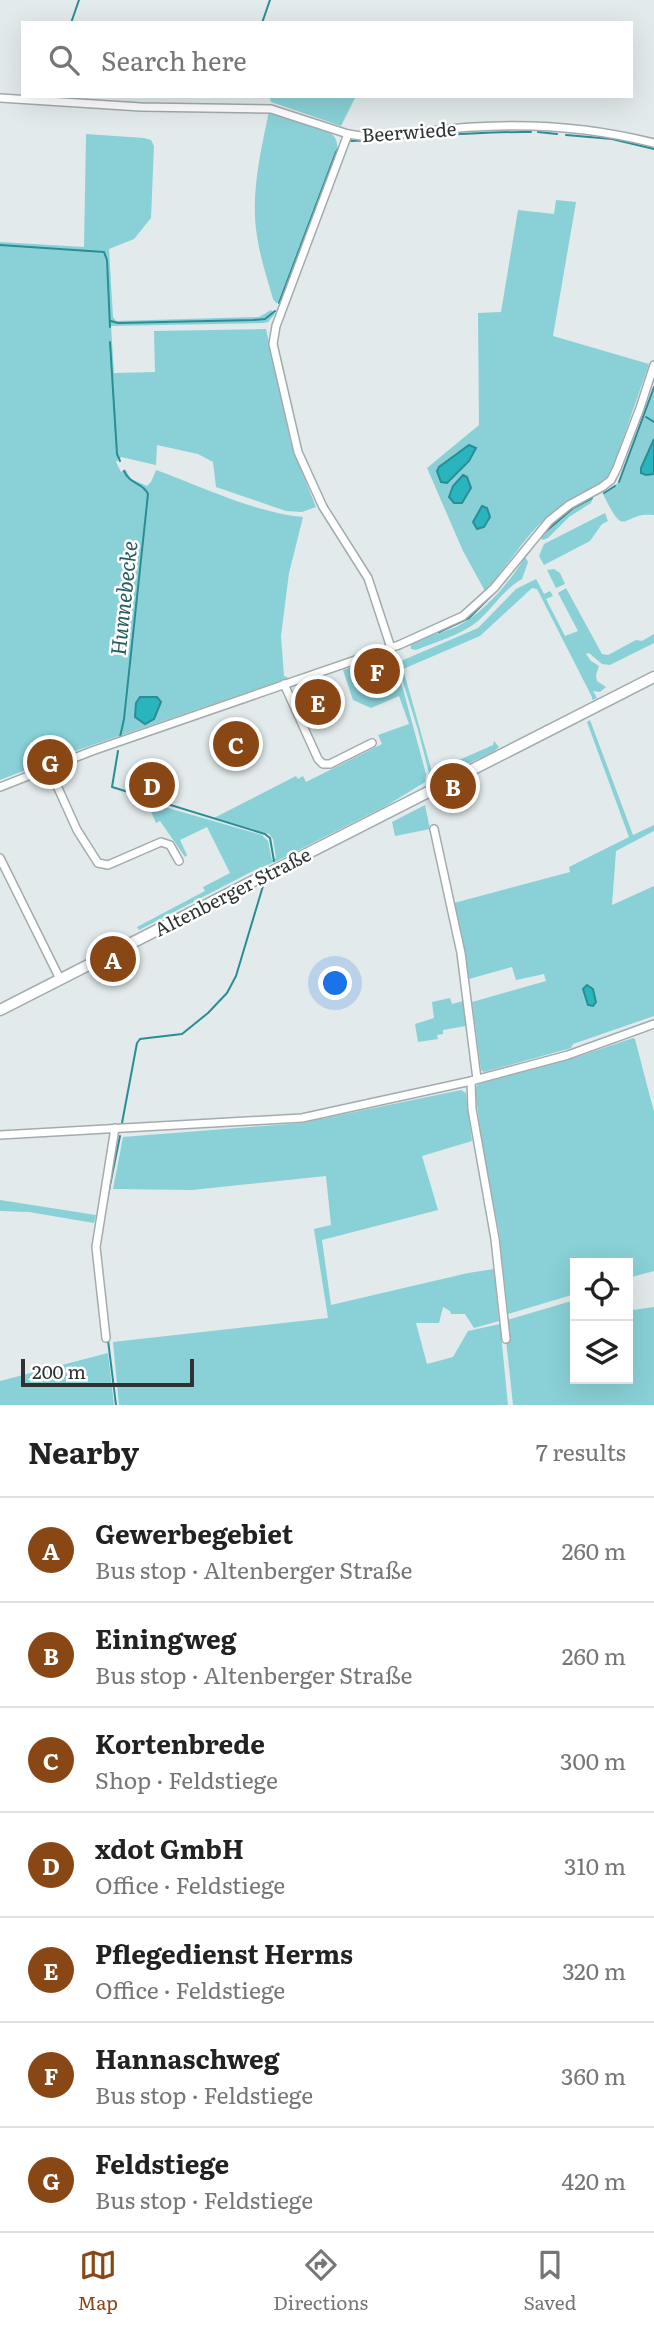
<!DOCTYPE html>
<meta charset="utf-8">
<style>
:root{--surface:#fff;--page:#f6f6f6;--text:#222;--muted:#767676;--line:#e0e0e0;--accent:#894716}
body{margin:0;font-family:Literata,serif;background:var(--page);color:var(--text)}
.controls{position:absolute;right:21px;bottom:21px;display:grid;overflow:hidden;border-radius:0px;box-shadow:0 7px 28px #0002}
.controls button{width:63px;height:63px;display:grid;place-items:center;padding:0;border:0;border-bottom:2px solid var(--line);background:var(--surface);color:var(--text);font:35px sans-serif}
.scale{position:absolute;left:21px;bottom:18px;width:173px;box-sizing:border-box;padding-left:7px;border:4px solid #2f3233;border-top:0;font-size:19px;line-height:24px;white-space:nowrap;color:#2f3233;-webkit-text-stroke:5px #fff;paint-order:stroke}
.you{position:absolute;left:336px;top:984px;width:24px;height:24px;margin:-18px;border:5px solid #fff;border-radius:50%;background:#1a73e8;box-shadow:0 0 0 10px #1a73e833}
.badge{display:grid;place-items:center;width:46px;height:46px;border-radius:50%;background:var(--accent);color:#fff;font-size:23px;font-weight:700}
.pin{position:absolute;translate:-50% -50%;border:4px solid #fff;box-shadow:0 2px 7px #0006}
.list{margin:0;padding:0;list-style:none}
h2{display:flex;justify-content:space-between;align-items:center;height:91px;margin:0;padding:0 28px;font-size:30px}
h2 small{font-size:23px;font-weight:400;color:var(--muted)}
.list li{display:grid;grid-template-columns:46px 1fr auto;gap:21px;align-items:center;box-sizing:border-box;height:105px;padding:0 28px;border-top:2px solid var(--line)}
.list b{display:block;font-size:26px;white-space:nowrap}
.list p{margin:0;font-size:23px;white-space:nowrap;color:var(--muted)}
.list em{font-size:23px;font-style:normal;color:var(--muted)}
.icon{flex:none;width:38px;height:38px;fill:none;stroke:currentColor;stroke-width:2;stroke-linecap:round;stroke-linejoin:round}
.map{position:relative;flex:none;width:654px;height:1405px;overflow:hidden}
.search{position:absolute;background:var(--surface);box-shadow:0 7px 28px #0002;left:21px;right:21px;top:21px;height:77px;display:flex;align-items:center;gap:18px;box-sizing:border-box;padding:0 24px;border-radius:0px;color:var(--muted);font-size:26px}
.sheet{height:826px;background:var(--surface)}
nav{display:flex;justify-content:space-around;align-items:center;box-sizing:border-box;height:98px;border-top:2px solid var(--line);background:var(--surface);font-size:19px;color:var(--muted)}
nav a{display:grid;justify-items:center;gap:4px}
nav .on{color:var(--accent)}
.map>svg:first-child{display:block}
.green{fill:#89d1d7;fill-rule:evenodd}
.water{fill:#29b4be;stroke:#2b8d94;stroke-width:2}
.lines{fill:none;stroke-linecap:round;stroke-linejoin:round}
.stream{stroke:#2b8d94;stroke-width:2}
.minor-casing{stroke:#a4abac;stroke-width:10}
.secondary-casing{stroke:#a4abac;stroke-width:13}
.minor{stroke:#fff;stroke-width:7}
.secondary{stroke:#fff;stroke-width:10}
.labels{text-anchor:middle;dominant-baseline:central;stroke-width:5;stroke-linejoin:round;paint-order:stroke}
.street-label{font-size:19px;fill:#2f3233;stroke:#fff}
.water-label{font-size:21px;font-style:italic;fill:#265b60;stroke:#fff}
</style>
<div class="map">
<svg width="654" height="1405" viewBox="0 0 654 1405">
<rect width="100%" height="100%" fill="#e2eaeb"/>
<g class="green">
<path d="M269,96h87l-15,30 -70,-24z"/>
<path d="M269,111l62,22c7,6 7,14 6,23l-55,147h-6l-3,-4c-6,-21 -13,-42 -16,-63 -7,-42 4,-85 12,-125z"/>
<path d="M86,134l58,4 7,2 3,6 -3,72 -17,21 -25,10 4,68 3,4 143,-4 12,-7 4,4 -7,8 -5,1 -152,3 3,47 41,-1 -1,-41 112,-2 25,115 25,63 -14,5 -16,-1 -70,-24 -3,-25 -15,-8 -41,-9 -1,20 -35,-8 -5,5 5,10 4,-3 6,10 16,7 4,-4 5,-12c45,16 99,43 147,47l-14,56 -8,63 3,40 5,2 -214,73 -75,29v-538l84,5zM140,697h17l-15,26z"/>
<path d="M556,200l20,2 -23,134 96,28 -38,109c-14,17 -44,26 -63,43 -24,21 -41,51 -63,75l-22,-40 -36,-83 52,-43 -1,-112 23,-1 17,-102 36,4zM471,445l5,5 -26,30 -9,1 -4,-10 2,-4 17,-14z"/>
<path d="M654,386v129c-34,-4 -27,28 -51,-21l16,-12z"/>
<path d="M593,498l-2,5 -22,14 -21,21 -5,2 -3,-2 33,-30z"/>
<path d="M605,513l3,8 -6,3 -12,17 -46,24 -5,-9 5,-12z"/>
<path d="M525,557l3,5 -6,17c-17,9 -29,29 -44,42 -17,14 -42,21 -62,29l-5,-1 -1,-7c16,-6 32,-9 46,-15 27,-13 54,-45 69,-70z"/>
<path d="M554,569l6,4 5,11 -9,4 -9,-18z"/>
<path d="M536,579l8,15 6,-3 3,5 -7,3 19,37 13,-5 -20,-38 8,-5 36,66 6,1 28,-15 6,1 12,-7v9l-44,22 -8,-1 -13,-11 -3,1 5,7 8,5 -3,9 1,6 9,6 -6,5 -7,-1 4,7 -5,2v-3l-55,-108 -5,-1 -52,48 -77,33 29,103 61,-27 1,-4 5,6 -6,5 -62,29 -13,-51 -24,-76 3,-1 4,8 77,-33 38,-39z"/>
<path d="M362,664l18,9 17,-6 29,107 -1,8 -39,24 -107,54 -28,12 -112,58 -2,-3 68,-36 -2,-4 27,-14 -23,-46 -27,13 7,15 -2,2 -25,-36 -4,2 -9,-21 115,33 6,6 4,19 4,-2 -3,-19 -4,-5 -55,-16 82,-42 2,3 5,-3 3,6 76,-38 -4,-9 31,-11 -10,-28 -28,12 -18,-8 -10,-30z"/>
<path d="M590,720l43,115 21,-10v6l-38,20 -4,54 42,-19v130l-81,28 -2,4 -87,24 -3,-2 -9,-68 74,-21 -2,-7 -28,6 -4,-13 -43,12 -15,-76 116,-31 -1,-5 60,-30 -42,-115z"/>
<path d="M425,805l5,24 -35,7 -3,-14z"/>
<path d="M450,998l2,6 11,-3 3,25 -23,4v4l-6,1 1,4 -20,3 -3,-18 19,-6 -2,-16z"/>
<path d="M633,1038l2,1 19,73v159l-26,7v-15h-53v31l-67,20 -9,-82 -17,-88 -7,-55 3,-5 99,-27z"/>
<path d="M461,1090l5,3 6,48 -50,15 16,54 -116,30 9,65 137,-32 26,-4 5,52 -25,7 -9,-14h-14l-1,-3 -7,-4 -4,16h-23l11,41 26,-7 15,-26 32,-7 8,81h-389l-6,-63 215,-24 -14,-89 17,-4 -5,-49 -134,14 -79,-1 10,-52 178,-14z"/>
<path d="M0,1200l96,15 -2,8 -65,-11 -29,-1z"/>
<path d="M575,1300v79h53v-77l5,8 21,-3v98h-141l-9,-84z"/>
<path d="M108,1353l6,52h-114v-24z"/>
</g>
<g class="water">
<path d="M654,439v35l-8,1 -5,-2v-5z"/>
<path d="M469,445l7,3 -7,13 -22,22 -6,-1 -4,-11 2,-4z"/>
<path d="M463,475l4,2 4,11 -9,15h-8l-5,-6 4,-11z"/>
<path d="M482,506l5,2 3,9 -6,10 -7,2 -4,-7z"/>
<path d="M140,697h17l4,5 -7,17 -9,5 -10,-7 1,-14z"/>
<path d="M587,985l6,4 3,13 -3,4 -5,-1 -5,-16z"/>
</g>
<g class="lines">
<g class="stream">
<path d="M71,23l8,-23"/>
<path d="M262,23l8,-23"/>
<path d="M538,132l19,2"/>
<path d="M566,135l46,4 42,10"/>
<path d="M351,141c60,-2 120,-10 180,-9"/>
<path d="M0,245l104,7 3,8 3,67"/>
<path d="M279,303l57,-151 4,-6"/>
<path d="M111,321l7,2 135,-3 12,-1 10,-8"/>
<path d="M110,342l7,112 3,7"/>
<path d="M646,417l8,5"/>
<path d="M619,482l35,-95"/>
<path d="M604,493l11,-7"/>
<path d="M544,533l29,-25 19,-10"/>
<path d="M502,584l28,-34"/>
<path d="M439,632l30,-14 30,-30"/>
<path d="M120,737l4,-18 24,-225c-5,-12 -18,-9 -24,-23"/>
<path d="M118,751l-6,36 153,47 5,4 4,23"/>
<path d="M122,1123l15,-80 3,-4 8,-1 34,-4 26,-21 19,-20 9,-17 27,-90"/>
<path d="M105,1210l15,-74"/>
<path d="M108,1340l8,65"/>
</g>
<defs>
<g id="minor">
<path d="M0,98l141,9 130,2 77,25 13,2c38,1 75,-7 112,-9 61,-4 122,1 181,16"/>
<path d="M348,134l-72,192 -3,18 25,108 25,55 45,71 23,70"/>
<path d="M284,684l34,75 5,5h7l42,-21"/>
<path d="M49,768l28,62 21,33 10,2 53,-23 9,3 9,16"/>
<path d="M0,787l92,-36 307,-106 64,-29 31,-28 55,-67 20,-16 33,-18 9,-7 6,-12 23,-60 14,-43"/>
<path d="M434,829l27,124 16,126"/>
<path d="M0,858l60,121"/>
<path d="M471,1081l1,28 23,130 11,100"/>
<path d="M0,1135l302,-17 169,-37 97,-26 86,-31"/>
<path d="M106,1338l-10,-91 19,-119"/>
</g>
<path id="secondary" d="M0,1010l654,-333"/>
</defs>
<use href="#minor" class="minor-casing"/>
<use href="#secondary" class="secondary-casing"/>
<use href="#minor" class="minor"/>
<use href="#secondary" class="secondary"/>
</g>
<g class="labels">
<g class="street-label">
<text transform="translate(409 131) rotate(-4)">Beerwiede</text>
<text transform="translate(232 891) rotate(-27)">Altenberger Straße</text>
</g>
<g class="water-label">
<text transform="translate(122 598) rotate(-84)">Hunnebecke</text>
</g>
</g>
</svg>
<div class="controls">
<button><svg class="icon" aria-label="locate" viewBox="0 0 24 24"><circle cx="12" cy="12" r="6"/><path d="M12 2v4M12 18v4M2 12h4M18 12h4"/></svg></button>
<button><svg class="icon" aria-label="layers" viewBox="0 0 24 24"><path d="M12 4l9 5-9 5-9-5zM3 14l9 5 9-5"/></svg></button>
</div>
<div class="scale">200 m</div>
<div class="you"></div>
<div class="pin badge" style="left:113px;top:959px">A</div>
<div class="pin badge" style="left:453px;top:786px">B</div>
<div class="pin badge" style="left:236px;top:744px">C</div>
<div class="pin badge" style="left:152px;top:785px">D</div>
<div class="pin badge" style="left:318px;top:702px">E</div>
<div class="pin badge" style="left:377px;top:671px">F</div>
<div class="pin badge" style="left:50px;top:762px">G</div>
<div class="search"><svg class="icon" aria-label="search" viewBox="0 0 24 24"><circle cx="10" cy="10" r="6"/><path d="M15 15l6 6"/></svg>Search here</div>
</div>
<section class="sheet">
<h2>Nearby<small>7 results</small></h2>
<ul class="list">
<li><span class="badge">A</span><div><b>Gewerbegebiet</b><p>Bus stop · Altenberger Straße</p></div><em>260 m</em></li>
<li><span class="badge">B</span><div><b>Einingweg</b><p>Bus stop · Altenberger Straße</p></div><em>260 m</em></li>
<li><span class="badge">C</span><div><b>Kortenbrede</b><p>Shop · Feldstiege</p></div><em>300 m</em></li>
<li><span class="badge">D</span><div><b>xdot GmbH</b><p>Office · Feldstiege</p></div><em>310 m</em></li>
<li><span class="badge">E</span><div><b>Pflegedienst Herms</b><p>Office · Feldstiege</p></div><em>320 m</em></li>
<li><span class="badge">F</span><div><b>Hannaschweg</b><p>Bus stop · Feldstiege</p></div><em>360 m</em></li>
<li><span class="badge">G</span><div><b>Feldstiege</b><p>Bus stop · Feldstiege</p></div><em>420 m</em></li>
</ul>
</section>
<nav>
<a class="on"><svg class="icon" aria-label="map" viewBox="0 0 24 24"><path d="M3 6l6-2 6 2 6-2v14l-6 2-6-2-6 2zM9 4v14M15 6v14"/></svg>Map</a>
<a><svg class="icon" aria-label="directions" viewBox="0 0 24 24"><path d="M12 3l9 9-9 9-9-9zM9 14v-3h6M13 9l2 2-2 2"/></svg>Directions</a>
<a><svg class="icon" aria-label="saved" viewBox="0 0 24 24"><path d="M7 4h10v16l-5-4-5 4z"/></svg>Saved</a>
</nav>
